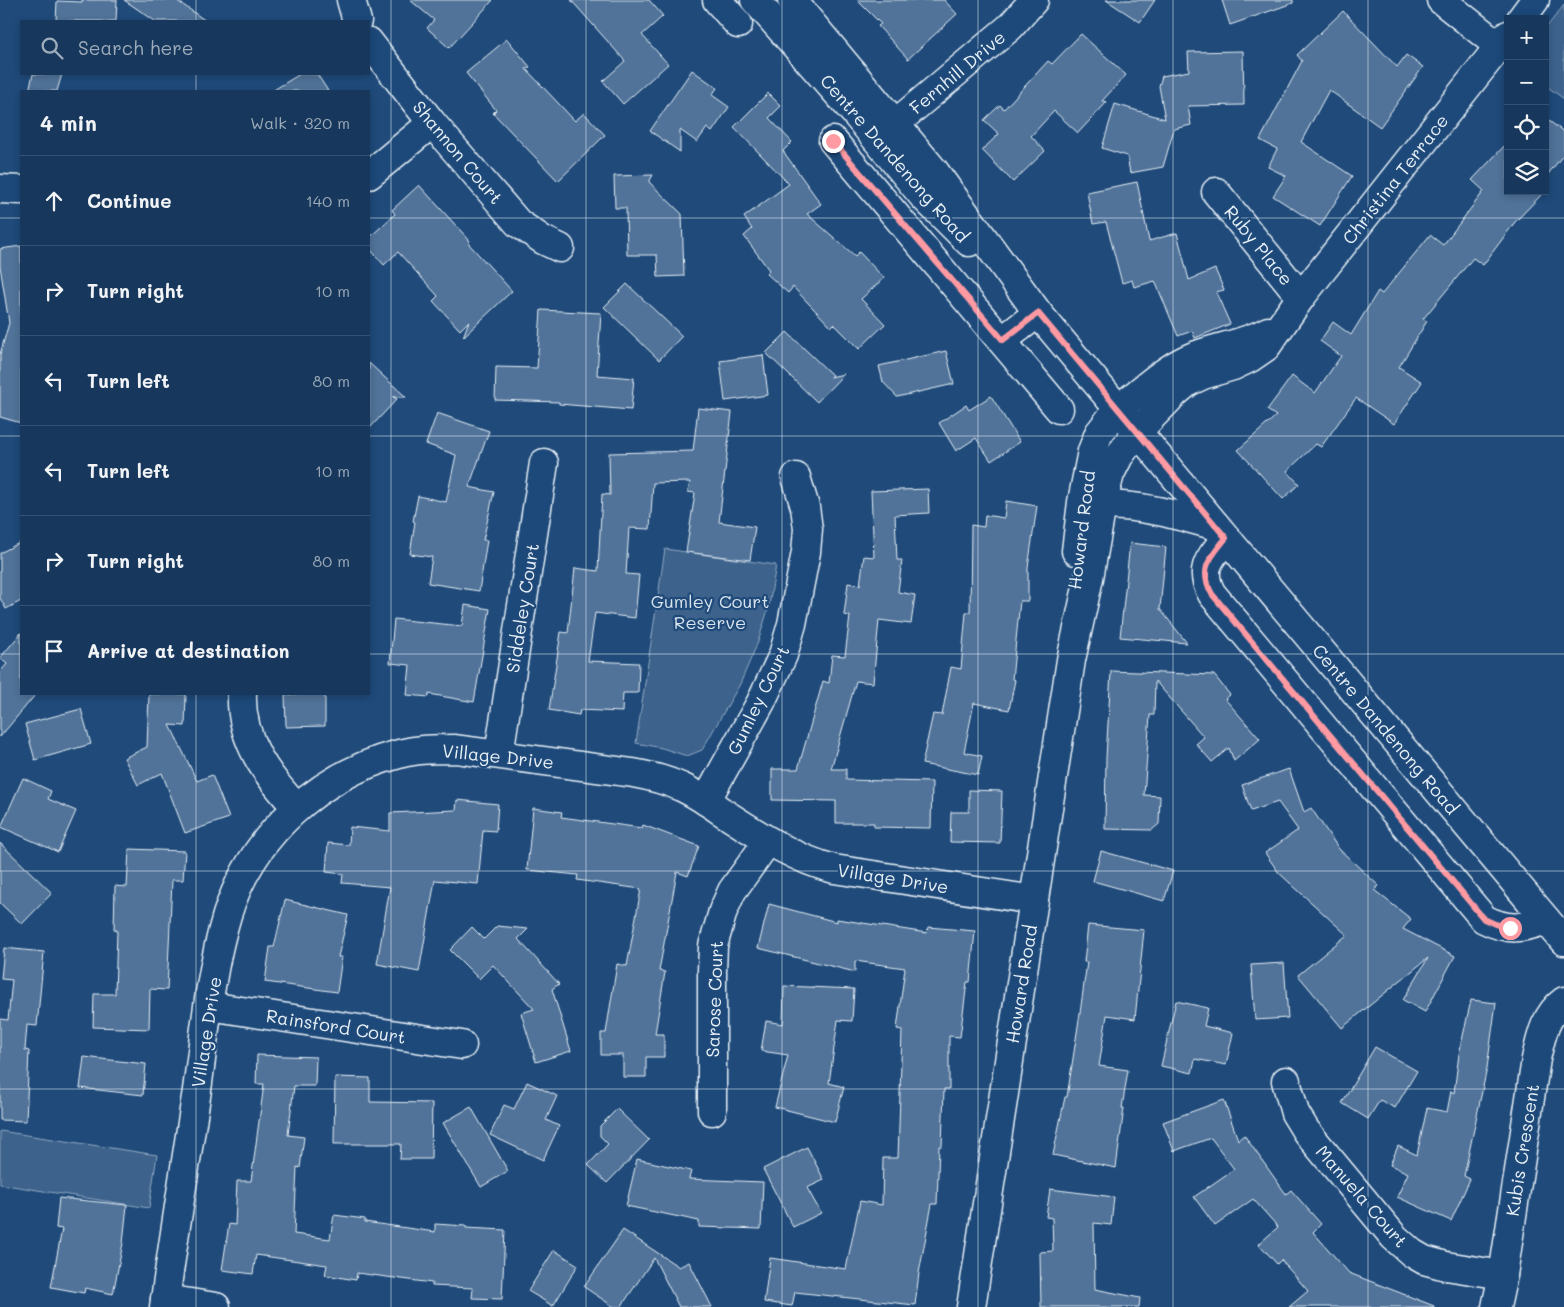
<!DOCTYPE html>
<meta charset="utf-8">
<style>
:root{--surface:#17385c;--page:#203f62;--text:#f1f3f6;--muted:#9eacbb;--line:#365272}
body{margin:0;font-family:Mali,sans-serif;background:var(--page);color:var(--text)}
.controls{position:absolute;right:15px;top:15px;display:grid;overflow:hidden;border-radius:0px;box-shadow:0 2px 8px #0003}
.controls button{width:45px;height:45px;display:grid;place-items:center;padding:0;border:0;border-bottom:1px solid var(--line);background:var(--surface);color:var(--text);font:25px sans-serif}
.stop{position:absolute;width:15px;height:15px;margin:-11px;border:4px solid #ff9aa2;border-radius:50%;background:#fff}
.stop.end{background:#ff9aa2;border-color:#fff;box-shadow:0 1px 5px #0008}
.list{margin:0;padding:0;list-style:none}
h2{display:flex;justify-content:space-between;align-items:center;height:65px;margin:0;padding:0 20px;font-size:21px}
h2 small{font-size:16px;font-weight:400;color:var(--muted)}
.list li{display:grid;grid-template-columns:32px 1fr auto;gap:15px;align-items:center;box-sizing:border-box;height:90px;padding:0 20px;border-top:1px solid var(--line)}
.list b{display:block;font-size:19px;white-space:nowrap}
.list em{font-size:16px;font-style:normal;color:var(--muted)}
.icon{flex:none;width:28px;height:28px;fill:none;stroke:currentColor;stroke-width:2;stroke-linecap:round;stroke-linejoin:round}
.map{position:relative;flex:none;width:1564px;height:1307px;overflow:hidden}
.search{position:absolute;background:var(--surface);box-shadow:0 2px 8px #0003;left:20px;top:20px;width:350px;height:55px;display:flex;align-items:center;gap:12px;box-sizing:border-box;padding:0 18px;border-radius:0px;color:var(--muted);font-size:19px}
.panel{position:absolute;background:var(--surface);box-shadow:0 2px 8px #0003;left:20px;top:90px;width:350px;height:605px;border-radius:0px}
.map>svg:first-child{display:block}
.green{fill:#3c628c;stroke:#92aac2}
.building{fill:#517399;stroke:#e8f1f8}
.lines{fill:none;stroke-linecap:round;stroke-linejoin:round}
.minor-casing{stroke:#e8f1f8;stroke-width:31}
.major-casing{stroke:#e8f1f8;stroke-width:31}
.minor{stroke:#1f4a7a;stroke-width:28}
.major{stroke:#1f4a7a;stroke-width:28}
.route{stroke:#ff9aa2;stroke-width:6}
.grid{fill:none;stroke:#e8f1f8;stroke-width:1;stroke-opacity:0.55}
.labels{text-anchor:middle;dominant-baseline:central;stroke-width:4.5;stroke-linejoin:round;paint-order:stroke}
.street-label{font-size:18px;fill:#e8f1f8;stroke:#1f4a7a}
.park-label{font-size:18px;fill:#d7e3ed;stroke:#1f4a7a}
</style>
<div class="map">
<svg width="1564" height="1307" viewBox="0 0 1564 1307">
<rect width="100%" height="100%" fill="#1f4a7a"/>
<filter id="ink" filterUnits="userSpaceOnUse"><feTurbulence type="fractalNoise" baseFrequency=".02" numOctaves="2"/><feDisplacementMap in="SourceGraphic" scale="10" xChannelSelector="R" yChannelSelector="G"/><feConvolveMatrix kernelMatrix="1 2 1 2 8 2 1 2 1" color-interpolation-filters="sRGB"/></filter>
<g filter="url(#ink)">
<g class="green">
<path d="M1564,5v94l-19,-14v-56z"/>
<path d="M665,549l111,16 -7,41 -11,36 -18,42 -38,66 -15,6 -25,-8 -26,-5z"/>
<path d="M0,1131l157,24 -8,53 -149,-24z"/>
</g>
<g class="building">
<path d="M82,0h35l-1,21h-60l1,-20 25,1z"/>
<path d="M124,0h52l30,21h-51z"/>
<path d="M410,0h83l-44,48 -22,-20 7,-8z"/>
<path d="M571,0h78l14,16 -21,19 26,29 -45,40 -20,-23 22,-20z"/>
<path d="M857,0h87l13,14 -49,45 -30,-33 3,-2z"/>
<path d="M1106,0h49l-15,22z"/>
<path d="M1222,0h71v3l-63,22z"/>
<path d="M1343,11l54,56 9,-12 17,12 -43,60 -51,-37 -28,52 51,34 -32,50 -47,-30 13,-20 -18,-9 9,-18 -17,-9 42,-79 -5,-6z"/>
<path d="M1081,34l45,41 -24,26 5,1 -29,31 -24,-22 -23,25 14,15 -32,31 -31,-32 17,-16 -15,-14 16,-15 4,4 44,-48 4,3z"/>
<path d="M507,39l23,28 -4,2 49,52 9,-8 21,22 -47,46 -65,-68 3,-3 -30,-37z"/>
<path d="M1243,51l1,54 -56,1 3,19 -17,4 -11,38 -33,6 -3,-17 -25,-8 13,-44 50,15 -6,-33 3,-10 27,-5 -1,-19z"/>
<path d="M692,70l25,18 -5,7 17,12 -17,25 -5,-4 -10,14 -17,-12v22l-30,-21z"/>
<path d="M33,74h29l-5,17h-28z"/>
<path d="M300,74h17l11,17h-56z"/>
<path d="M768,93l13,13 -12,12 23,24 -9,9 38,53 -14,10 48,42 4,-4 25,26 -23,21 24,25 -26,25 -25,-25 -3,3 -38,-40 -5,6 -22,-20 3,-3 -25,-34 8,-7 -8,-12 45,-33 -55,-57z"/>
<path d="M1545,118l19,14v22l-19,24z"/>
<path d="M1508,142v49h37l-30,31 -32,43 -10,-7 -50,61 4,2 -28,46 23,15 -28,42 -38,-26 -35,49 -5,-3 -29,27 12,13 -16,15 -45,-49 38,-34 -9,-6 25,-34 23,17 26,-37 -21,-15 13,-19 18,13 27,-44 4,3 48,-59 13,10 41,-54 -12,-11z"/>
<path d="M653,175l-4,7 33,32 2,62 -26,1 -1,-22h-30l-1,-47h-11l-1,-32z"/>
<path d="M1137,182l12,59 28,-8 12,47 26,-11 9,21 -8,2 14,32 -35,14 -3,-7 -14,5 -23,-55 -21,6 -2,-7 -10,3 -16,-61 -13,2 -6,-32z"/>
<path d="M419,185l51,56 -2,2 44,48 -49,46 6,-16 -9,9 -27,-29 5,-5 -40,-44 -14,13 -15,-17v-10l26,-24 -3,-4z"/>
<path d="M21,246v177l-21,-6v-63l9,-31 -9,-57v-17z"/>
<path d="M627,284l55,52 -23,24 -55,-53z"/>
<path d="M541,310l60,3 -4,62 37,3 -3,32 -72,-6v-2l-64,-2 1,-33 41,1z"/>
<path d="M787,332l45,43 -2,2 14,-3 -27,28 -51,-49z"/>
<path d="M946,351l8,33 -57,13 -14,-15 -4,-16z"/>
<path d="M763,355l5,40 -43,6 -5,-40z"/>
<path d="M369,363l37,34h-13l4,2 -28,30z"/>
<path d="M991,396l29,46 -29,19 -15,-23 -20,13 -17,-28 27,-18 3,5z"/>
<path d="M698,408l34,4 -13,110 36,5 -5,33 -64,-8 9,-59 -7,-1 2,-10 -37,1 -3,46 -21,-1 -3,46 13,1 -4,43 -40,-5 -7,48 51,2 -1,30h-15l-1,19 -42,-2 -1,5 -30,-5 12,-78 7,1 7,-65 23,3 4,-77 8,1 -1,-42 84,-2z"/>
<path d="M437,413l52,18 -20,56 25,5 -11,48h4l-8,51 -51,-8 4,-26 -22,-3 5,-32 -2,-1 5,-25 28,6 10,-47 -30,-11z"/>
<path d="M928,489l1,24 -34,2 2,45h5l-4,32 17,3 -4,29 -32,-4 -6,63 -17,-2 -25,88h15v11l86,2 -1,46 -57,-1v-4h-38v-22l-64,-1v-31h26l25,-88 6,2 3,-28 13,1 5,-40 -6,-1 4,-32 12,2 4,-29 10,1 -3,-66z"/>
<path d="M1006,501l31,5 -9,62v33h-8l-8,78 3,1 -6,30 -35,-7 -10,49 18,4 -4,19 -56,-11 11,-50 9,1 9,-48 10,2 5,-57h4l1,-87 13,2 1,-12 19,3z"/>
<path d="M21,542v59l-15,8 -6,-11v-45z"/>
<path d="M1130,543l36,4 -6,62 27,34 -67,-6z"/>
<path d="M465,605l25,4 -16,93 -45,-8v3l-22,-2 3,-30 -20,-2 4,-44 68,7z"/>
<path d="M21,633v61h15l-36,43v-65l7,-8 -7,-6z"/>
<path d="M1111,671l103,4 16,20 -5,4 35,40 -26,22 -5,-13 -17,14 -16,-18 8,-7 -49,-56 -1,34h-4l-6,80 16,1 -1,28 -7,6 -47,-1 1,-71z"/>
<path d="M149,694h37l-1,32 -15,-1 27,56 15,-6 17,43 -44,15 -23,-60 -24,12 -14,-27 23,-11z"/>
<path d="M296,694h29v32l-39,1 -1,-32z"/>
<path d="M81,709l10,35 -56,16 -10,-36z"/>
<path d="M1289,769l15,43 7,-4 28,41 40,37 -5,4 37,29 -8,10 52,27 -30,56 -22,-12 25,-42 -86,70 -44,-53 49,-40 -68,-62 -14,-20 33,-23 -20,-28 -27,9 -9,-26z"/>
<path d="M23,778l28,13 -3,8 28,12 -18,41 -57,-25z"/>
<path d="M969,790l33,1 -2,52 -50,-1 1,-30h18z"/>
<path d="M457,800l41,4 -2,27 -13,-1 -5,54 -43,-4 -16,92 -42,-8 13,-77 -48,-4 1,-9 -17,-2 2,-29 21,2 1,-18 40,4v-18l66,-3z"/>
<path d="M533,808l29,4 -1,5 81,11 1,-3 56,21 -11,30 -11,-4 -18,99 6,1 -10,62h9v23h-18v20h-23v-22h-22v-22h5l11,-69 10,2 14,-77 -64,-9 1,-5 -51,-5z"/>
<path d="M0,843l52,50 -30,31 -22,-21z"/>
<path d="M129,849l56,2 -2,29h-11l-5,110 -17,-1 -1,40 -56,-2 1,-33h21l2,-64h-3l1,-44 12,1z"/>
<path d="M1101,851l72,20 -9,30 -71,-20z"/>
<path d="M285,900l63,15 -10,42h4l-5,35 -72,-10 5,-35h4z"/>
<path d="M769,904l68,18v-3l90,14 1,-6 47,4 -5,51h-3l-7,55 -11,-1v53h-5l-2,57h-3l-2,58h-5l-13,69 -4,32 -120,-13 -3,14 -28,-4 6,-44 76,11 14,-68 22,4 1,-47h15l4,-128 -5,-1 8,-61 -50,-7v11l-97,-24z"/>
<path d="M1088,925l56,5 -9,89 -28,-4 -8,51 29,4 -6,38h2l-8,60 -63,-13 12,-58h2l13,-84 7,-51h-3z"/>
<path d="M497,926l31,3 -10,10 41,45 -7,5 19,62 -35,11 -15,-49 13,-4 -41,-44 -14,14 -29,-29 22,-23 12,12z"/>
<path d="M4,948l40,4 -7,74 -10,-1 -2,25 4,1 -3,70 -26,-1v-101l8,1 4,-40 -11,-1z"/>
<path d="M1284,963l4,55 -33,2 -4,-55z"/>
<path d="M784,986l70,3 -2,32 -14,-1 -9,63 15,4 -9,35 -60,-15 13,-52 -27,-4 5,-30 17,3z"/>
<path d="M1471,1000l25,3 -9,65 -23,108 6,3 -19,42 -54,-24 11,-24 -18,-8 8,-19 19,9 10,-47 20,4 4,-21 3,2 5,-39z"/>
<path d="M1176,1001l32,7 -4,18 29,7 -7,32 -31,-6 -3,14 -31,-7z"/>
<path d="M1375,1047l42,24 -22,37 -15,-8 -12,19 -26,-16z"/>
<path d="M257,1055l59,2 -1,29h-21l-6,49 16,2 -4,31 -3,-1 -3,67 36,5 4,-24 31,4v3l70,10v-8l31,2v2l39,2 -3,69 -30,-1 1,-10 -41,-2v-3l-75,-10 -1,7 -31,-5 2,-10 -71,-10 -3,19 -31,-4 7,-46 6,1 2,-44h14l13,-97h-8z"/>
<path d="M84,1057l62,7 -3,31 -63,-7z"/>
<path d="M335,1077l35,1v24l62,1 -1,56h-31l1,-15h-67z"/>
<path d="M527,1082l30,14 -11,24 13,6 -16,34 -53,-25 14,-30 10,4z"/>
<path d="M1224,1100l14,40 6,-5 42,59 5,-4 30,34 -8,8 36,41 85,33v1h-145l19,-16 -27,-31 -4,4 -18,-20 19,-17 -25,-28 -38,27 -21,-29 40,-28 -23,-31 -37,13 -11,-29z"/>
<path d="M471,1107l37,64 -27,16 -38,-64z"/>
<path d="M617,1109l32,31 -42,43 -19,-18 20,-21 -8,-8v-10z"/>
<path d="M807,1147l17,33 -17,8 14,25 -28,14 -30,-58z"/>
<path d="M637,1159l54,12 -2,8 74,3 -2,47 -62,-2v-6l-73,-15z"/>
<path d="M1050,1189l64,8 -3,28 -17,-2 1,66 45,9 -1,9h-98l-1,-55 13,-1 -1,-33 -6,-1z"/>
<path d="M59,1198l68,7 -4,38 -10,51 -28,-6 -1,5 -33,-6 11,-58 -6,-1z"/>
<path d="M623,1230l56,37 10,-5 23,45h-33l-25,-49 -33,49h-7l-30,-20z"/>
<path d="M554,1250l24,15 -25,41 -25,-15z"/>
</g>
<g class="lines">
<defs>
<g id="minor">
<path d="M351,0l6,21"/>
<path d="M717,0l21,24"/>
<path d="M1441,0l58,46"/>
<path d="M1521,19l14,-19"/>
<path d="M369,42l63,81 86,100 25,17 17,8"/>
<path d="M877,139l133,-112 24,-27"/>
<path d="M833,141l226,268"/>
<path d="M369,175l63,-52"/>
<path d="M0,189l21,1"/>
<path d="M1216,192l85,105"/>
<path d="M1003,340l35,-27"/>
<path d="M1118,409c22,-17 44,-38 69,-50 26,-12 56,-14 81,-28"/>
<path d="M1137,432l39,-40 12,-10 15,-7 30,-9 17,-8 16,-11 35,-50 207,-262"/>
<path d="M1226,538c-16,20 -28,31 -14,56l272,325c24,12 38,10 62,1"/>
<path d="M242,694c-2,46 25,82 55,114"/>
<path d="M499,754l45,-291"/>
<path d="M706,801l55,-99 22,-47 9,-31 14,-72 2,-23 -3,-22 -9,-30"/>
<path d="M209,1006l253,39"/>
<path d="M1286,1081l9,32 11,18 88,106 18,16 12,7 22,6 57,9"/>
<path d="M712,1111v-140l1,-25 10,-35 9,-20 36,-50"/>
<path d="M165,1299l51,8"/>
<path d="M164,1307c10,-72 22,-145 33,-217 8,-58 13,-119 30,-175 25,-80 92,-140 172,-161 18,-5 37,-5 56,-5l178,24c17,3 33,7 48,14 14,6 27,15 40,24 36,23 71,47 113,58l200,31"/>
<path d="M1496,1307l7,-32 33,-216c5,-22 9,-44 28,-58"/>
</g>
<g id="major">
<path d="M755,0l99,112 69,84 46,46"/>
<path d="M792,0l143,172 103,141 526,628"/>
<path d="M1102,505c40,0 76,10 114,21"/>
<path d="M1076,551l6,-49 10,-51 7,-18 19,-24"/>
<path d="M971,1307l100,-647 18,-82 13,-73 8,-31 9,-18 18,-24"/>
</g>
</defs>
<use href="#minor" class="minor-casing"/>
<use href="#major" class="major-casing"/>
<use href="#minor" class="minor"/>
<use href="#major" class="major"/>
</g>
</g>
<g class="lines" filter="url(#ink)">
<path class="route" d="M833,141l170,199 35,-27 188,225c-16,20 -28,31 -14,56l272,325 11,5 15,4"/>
</g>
<path class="grid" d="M196,0v21M391,0v1307M586,0v1307M782,0v1307M978,0v1307M1173,0v1307M1368,0v1307M196,74v17M0,218h21M369,218h1195M0,436h21M369,436h1195M0,654h21M369,654h1195M196,694v613M0,871h1564M0,1089h1564"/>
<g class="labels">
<g class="street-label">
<text transform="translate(957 72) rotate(-40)">Fernhill Drive</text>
<text transform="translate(458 152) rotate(50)">Shannon Court</text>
<text transform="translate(895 158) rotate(49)">Centre Dandenong Road</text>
<text transform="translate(1395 179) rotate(-52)">Christina Terrace</text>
<text transform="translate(1259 245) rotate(51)">Ruby Place</text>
<text transform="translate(1081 530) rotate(-83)">Howard Road</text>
<text transform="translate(522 608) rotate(-81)">Siddeley Court</text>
<text transform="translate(758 700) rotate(-64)">Gumley Court</text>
<text transform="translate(1386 729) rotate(50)">Centre Dandenong Road</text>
<text transform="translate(498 756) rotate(6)">Village Drive</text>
<text transform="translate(893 878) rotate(9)">Village Drive</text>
<text transform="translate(1021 984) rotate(-81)">Howard Road</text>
<text transform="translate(714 999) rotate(-88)">Sarose Court</text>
<text transform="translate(336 1026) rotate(9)">Rainsford Court</text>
<text transform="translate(206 1032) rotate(-81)">Village Drive</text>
<text transform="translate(1522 1150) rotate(-81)">Kubis Crescent</text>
<text transform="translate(1362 1196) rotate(49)">Manuela Court</text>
</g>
<g class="park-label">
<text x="710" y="601">Gumley Court<tspan x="710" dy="21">Reserve</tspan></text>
</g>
</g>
</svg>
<div class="controls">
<button>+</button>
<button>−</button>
<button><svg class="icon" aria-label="locate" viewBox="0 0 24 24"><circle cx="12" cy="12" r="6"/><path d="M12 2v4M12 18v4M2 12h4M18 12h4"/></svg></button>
<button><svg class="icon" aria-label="layers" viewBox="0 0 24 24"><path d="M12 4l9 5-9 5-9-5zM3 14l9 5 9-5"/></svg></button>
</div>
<div class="stop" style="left:1510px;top:928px"></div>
<div class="stop end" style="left:833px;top:141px"></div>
<div class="search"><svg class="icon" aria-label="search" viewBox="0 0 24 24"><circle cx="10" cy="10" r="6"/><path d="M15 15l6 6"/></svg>Search here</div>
<section class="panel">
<h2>4 min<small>Walk · 320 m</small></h2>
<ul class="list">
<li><svg class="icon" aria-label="ahead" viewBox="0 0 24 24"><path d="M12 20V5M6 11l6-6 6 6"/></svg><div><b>Continue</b></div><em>140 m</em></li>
<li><svg class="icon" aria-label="right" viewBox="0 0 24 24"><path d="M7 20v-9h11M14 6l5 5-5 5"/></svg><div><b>Turn right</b></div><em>10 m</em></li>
<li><svg class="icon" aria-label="left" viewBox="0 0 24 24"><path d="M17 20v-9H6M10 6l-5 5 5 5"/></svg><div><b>Turn left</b></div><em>80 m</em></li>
<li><svg class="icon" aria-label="left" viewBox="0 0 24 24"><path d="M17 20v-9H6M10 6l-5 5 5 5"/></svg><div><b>Turn left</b></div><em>10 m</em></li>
<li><svg class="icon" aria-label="right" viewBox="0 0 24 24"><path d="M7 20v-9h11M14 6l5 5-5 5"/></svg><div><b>Turn right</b></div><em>80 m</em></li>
<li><svg class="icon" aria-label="arrive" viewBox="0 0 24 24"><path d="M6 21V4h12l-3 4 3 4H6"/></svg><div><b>Arrive at destination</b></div></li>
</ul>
</section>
</div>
